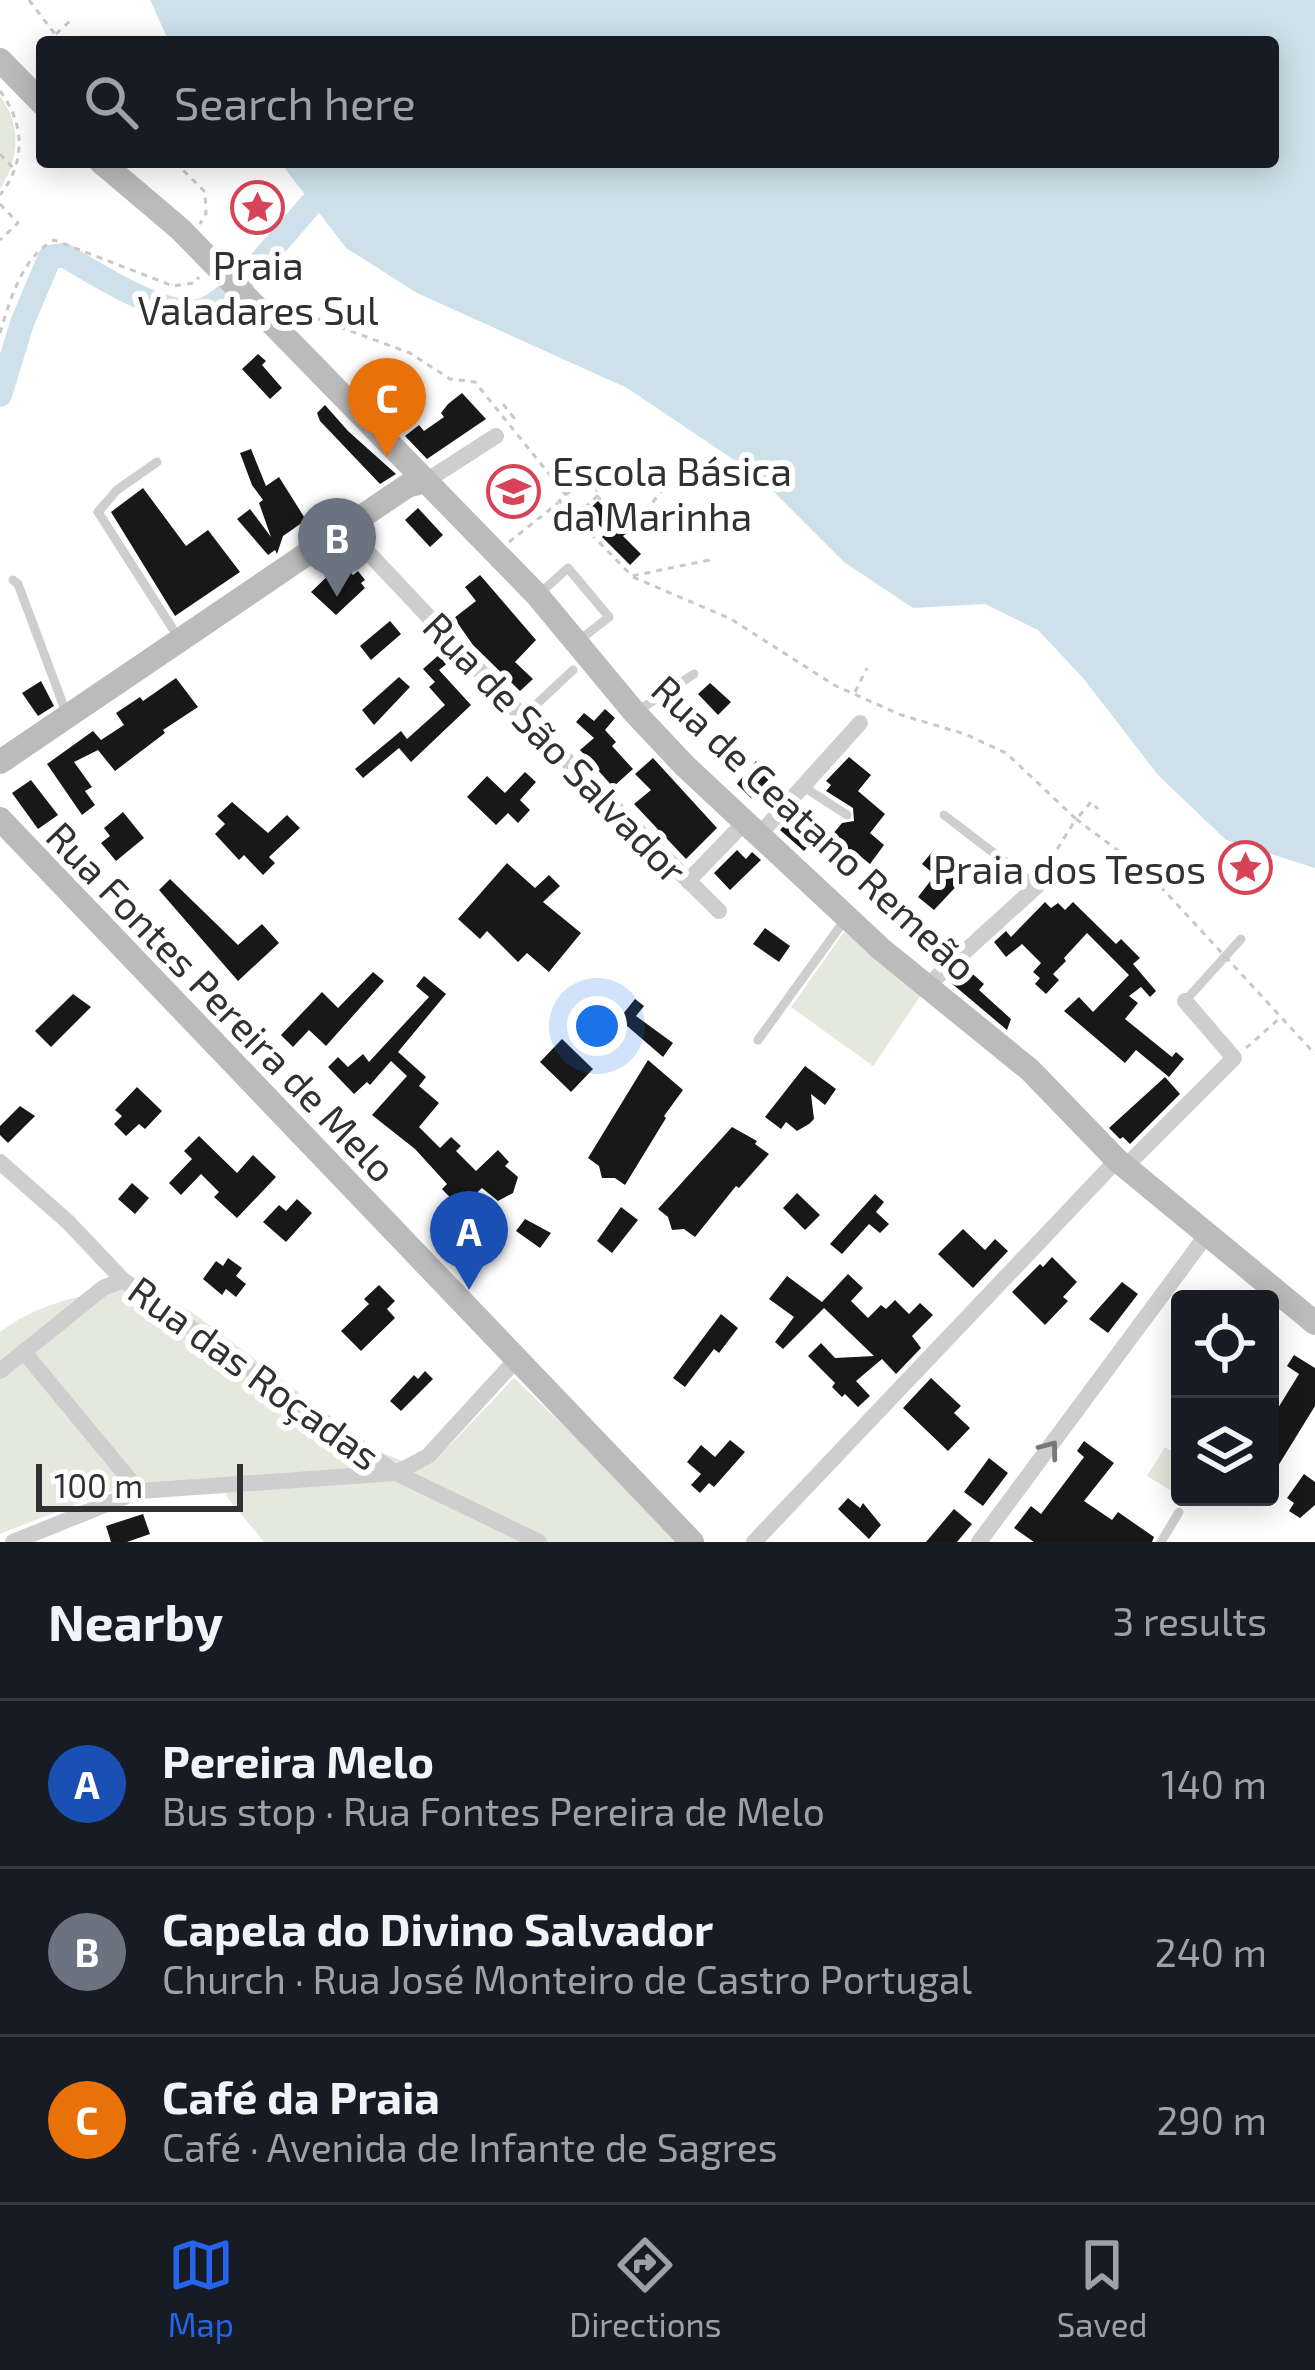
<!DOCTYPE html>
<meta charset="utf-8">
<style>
:root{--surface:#171b24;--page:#242831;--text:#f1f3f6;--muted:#9ea1a6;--line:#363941;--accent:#2563eb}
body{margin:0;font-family:"Exo 2",sans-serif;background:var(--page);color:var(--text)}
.controls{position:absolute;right:36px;bottom:36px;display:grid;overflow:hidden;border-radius:12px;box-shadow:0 6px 30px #0003}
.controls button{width:108px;height:108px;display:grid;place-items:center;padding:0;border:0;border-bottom:3px solid var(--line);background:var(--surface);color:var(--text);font:60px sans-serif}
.scale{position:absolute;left:36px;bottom:30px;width:207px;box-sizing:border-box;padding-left:12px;border:6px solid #313131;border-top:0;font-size:33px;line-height:42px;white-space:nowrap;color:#313131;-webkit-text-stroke:9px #fff;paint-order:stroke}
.you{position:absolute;left:597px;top:1026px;width:42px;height:42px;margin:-30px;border:9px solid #fff;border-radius:50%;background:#1a73e8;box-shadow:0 0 0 18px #1a73e833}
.badge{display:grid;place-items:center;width:78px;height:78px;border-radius:50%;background:var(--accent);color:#fff;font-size:39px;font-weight:700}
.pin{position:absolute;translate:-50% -99px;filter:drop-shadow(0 3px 6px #0008)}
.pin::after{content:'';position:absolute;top:63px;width:42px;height:36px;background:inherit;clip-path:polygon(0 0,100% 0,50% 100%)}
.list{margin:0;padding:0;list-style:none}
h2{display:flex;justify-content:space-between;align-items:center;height:156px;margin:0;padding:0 48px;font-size:51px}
h2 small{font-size:39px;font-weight:400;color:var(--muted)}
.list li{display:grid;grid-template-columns:78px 1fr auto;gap:36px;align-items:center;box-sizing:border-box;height:168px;padding:0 48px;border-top:3px solid var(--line)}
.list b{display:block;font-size:45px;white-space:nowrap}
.list p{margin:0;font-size:39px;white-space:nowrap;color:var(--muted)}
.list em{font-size:39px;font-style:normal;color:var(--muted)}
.icon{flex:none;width:66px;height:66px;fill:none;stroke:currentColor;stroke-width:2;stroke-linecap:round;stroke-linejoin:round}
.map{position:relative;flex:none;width:1315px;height:1542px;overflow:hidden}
.search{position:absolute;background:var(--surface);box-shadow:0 6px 30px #0003;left:36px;right:36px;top:36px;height:132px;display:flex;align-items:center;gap:30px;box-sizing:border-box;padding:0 42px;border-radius:12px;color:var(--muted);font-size:45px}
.sheet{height:660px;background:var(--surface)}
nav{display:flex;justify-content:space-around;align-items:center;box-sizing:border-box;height:168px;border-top:3px solid var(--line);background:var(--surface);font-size:33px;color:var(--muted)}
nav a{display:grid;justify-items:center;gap:6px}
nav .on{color:var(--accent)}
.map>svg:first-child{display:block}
.green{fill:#e5e9dd}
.water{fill:#cee1ea}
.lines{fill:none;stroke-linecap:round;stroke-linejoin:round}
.river{stroke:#cee1ea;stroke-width:24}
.building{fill:#181818}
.path{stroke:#c8c8c8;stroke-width:3;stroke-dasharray:6 6;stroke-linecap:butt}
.lane{stroke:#cecece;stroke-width:9}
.street{stroke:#cecece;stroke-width:16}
.secondary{stroke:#bbb;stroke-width:24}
.path-bridge{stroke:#c8c8c8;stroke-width:3;stroke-dasharray:6 6;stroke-linecap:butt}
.oneway{stroke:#787878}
.labels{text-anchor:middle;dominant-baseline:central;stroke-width:12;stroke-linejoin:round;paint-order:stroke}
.poi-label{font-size:39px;fill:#313131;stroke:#fff}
.street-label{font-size:39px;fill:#313131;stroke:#fff}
</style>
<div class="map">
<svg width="1315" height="1542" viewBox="0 0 1315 1542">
<rect width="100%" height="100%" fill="#fff"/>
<g class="green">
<path d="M0,96c22,29 19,64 0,93z"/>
<path d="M844,932l78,62 -49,72 -82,-59z"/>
<path d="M117,1289h33l43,24 184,138 44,17 32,-26 61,-64 133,127 34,37h-417l-37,-45 -4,-17 -82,5 -36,8 -105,41v-202c35,-27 74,-35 117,-43z"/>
<path d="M1165,1447l15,10v39l-33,-20z"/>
</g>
<path class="water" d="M150,0h1165v868l-89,-28 -68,-65 -75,-97 -45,-48 -53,-26 -72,4 -69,-46 -86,-86 -131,-88 -210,-95 -71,-45 -66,-86h993v-120h-1104z"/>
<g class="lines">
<path class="river" d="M0,395l22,-72 28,-66 14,-2c30,18 103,65 138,55 27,-7 88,-82 108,-105"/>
</g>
<g class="building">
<path d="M258,354l8,7 -4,4 20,23 -12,11 -28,-30z"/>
<path d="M462,393l24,26 -59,40 -22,-23 14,-11 5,6 20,-14 -3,-4 7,-9z"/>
<path d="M325,405l23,26 48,43 -16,10 -60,-63 -3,-8z"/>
<path d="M251,449l15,37 13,-9 27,43 -23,16 -6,18 -2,-4 -7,5 -31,-36 13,-10 21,28 -12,-34 4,-3 -11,-15 -12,-32z"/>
<path d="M143,488l43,58 22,-16 32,42 -65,44 -64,-104z"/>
<path d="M598,501l30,31 -5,4 18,18 -11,11 -28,-28 4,-5 -20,-20z"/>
<path d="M418,508l25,27 -13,12 -25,-27z"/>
<path d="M333,571l8,8 8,-8 4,4 5,-4 7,9 -4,3 4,5 -29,27 -25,-23z"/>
<path d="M480,575l56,65 -21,22 18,17 -13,12 -47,-46 -19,-27 22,-17 -11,-14z"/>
<path d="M390,621l11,13 -30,26 -11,-14z"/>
<path d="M441,653l8,9 -10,8 32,35 -60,57 -12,-14 -36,30 -8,-9 46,-38 6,8 38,-34 -16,-18 6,-5 -12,-13z"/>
<path d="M399,677l11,10 -36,38 -12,-15z"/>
<path d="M176,678l22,29 -35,23 2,3 -50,38 -17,-21 -24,12 18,25 -7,4 10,14 -13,10 -35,-51 46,-33 8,9 23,-15 -8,-12 24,-16 3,4z"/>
<path d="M41,681l13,25 -16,10 -16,-23z"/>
<path d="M710,683l21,19 -13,13 -20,-21z"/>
<path d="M605,709l10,9 -10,12 11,12 -4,4 21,23 -20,18 -33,-37 14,-12 -18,-16 8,-9 10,8z"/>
<path d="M849,757l22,18 -13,16 27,23 -15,19 14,12 -14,19 -19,-15 -18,21 -8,-7 6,-7 -18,-16 -9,11 -24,-21 21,-22 31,27 10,-12 12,-2 -1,-13 -27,-17 5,-6 -5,-4z"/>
<path d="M653,758l64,70 -31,31 -52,-55 17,-14 -16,-16z"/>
<path d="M756,761l16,15 -21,22 -14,-14z"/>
<path d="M525,772l11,10 -16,18 10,10 -12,13 -10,-10 -12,12 -29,-28 20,-21 18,17z"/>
<path d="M31,780l27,35 -20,14 -26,-36z"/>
<path d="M232,802l36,31 19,-18 13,13 -31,29 6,6 -12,12 -19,-20 -5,5 -24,-26 10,-10 -8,-8z"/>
<path d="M123,812l21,26 -28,23 -15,-18 9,-7 -6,-8z"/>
<path d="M737,850l9,9 6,-7 9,8 -31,30 -16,-17z"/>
<path d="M933,851l33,25 -32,34 -16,-13 17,-22 -13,-11z"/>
<path d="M507,863l28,25 14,-13 11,11 -17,16 38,31 -32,39 -22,-19 -9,9 -31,-31 -7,8 -22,-20z"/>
<path d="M170,879l68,66 24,-21 17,19 -41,38 -79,-91z"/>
<path d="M1045,902l6,6 7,-5 7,7 8,-8 43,42 5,-5 19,19 -7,6 23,27 -6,6 -9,-10 -12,9 9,7 -13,16 47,38 4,-5 8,7 -15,18 -33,-27 -11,13 -61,-52 15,-14 14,15 36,-37 -42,-42 -23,25 2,3 -13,13 6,6 -13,14 -11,-10 5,-6 -7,-6 8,-9 -19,-19 -16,13 -12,-15 12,-11 5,6z"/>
<path d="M765,928l25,18 -11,16 -26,-18z"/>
<path d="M966,968l18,16 -5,6 32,29 -4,11 -57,-48z"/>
<path d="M373,972l11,9 -58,65 -17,-16 -16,17 -12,-12 41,-43 16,16z"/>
<path d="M424,976l22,18 -48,58 28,25 -7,9 20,17 -20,24 21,21 11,-11 10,9 -5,5 20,20 22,-21 11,12 -4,4 13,11 -5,16 -15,8 -16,-13 -22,20 -18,-19 5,-5 -32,-35 -43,-34 35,-39 -16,-15 -21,24 -3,-3 -13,12 -26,-27 10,-10 10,10 15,-13 6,8 60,-65 -13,-11z"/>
<path d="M73,994l18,13 -40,40 -16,-16z"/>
<path d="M635,999l9,7 -8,10 37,27 -10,14 -44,-38z"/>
<path d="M562,1039l31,30 -22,23 -31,-30z"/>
<path d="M648,1060l35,30 -19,26 2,2 -41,67 -10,-7h-13l-3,-12 -11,-8z"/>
<path d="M805,1066l31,23 -11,16 -14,-11 3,25 -5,5 -12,7 -11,-9 -5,7 -16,-12z"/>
<path d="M1165,1077l15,17 -50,50 -7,-7 -3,2 -11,-11z"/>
<path d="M137,1087l25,24 -17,18 -6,-5 -13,12 -12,-12 8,-8 -7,-6z"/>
<path d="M20,1106l15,10 -27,27 -8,-8v-9z"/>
<path d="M732,1127l25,14 -2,3 14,10 -30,34 -3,-2 -41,51 -11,-8 -12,1 -4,-13 -10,-8z"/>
<path d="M199,1136l38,37 16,-18 23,22 -39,41 -23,-21 5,-5 -18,-18 -20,21 -12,-12 23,-24 -8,-8z"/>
<path d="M132,1183l17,15 -14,16 -17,-15z"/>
<path d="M797,1193l23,22 -15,15 -22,-22z"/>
<path d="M875,1194l9,8 -8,10 13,12 -9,9 -11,-9 -27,30 -12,-10z"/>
<path d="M297,1199l15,14 -26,29 -23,-20 16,-17 7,6z"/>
<path d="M621,1207l17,13 -26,33 -15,-12z"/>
<path d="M525,1219l26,14 -11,15 -24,-17z"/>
<path d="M963,1229l22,21 10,-11 13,12 -35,37 -35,-34z"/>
<path d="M1052,1257l25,25 -14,15 5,4 -23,24 -33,-33 28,-28 3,3z"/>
<path d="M228,1258l14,10 -6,8 10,8 -10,13 -10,-8 -4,6 -19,-16 13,-18 7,5z"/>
<path d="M848,1274l15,14 -12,13 17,17 13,-13 5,4 9,-9 14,14 11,-11 13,12 -21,21 9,12 -25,26 -14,-15 -26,22 14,15 -12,11 -13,-13 -3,3 -10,-10 3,-4 -27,-27 13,-13 14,15 39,-2 -50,-48 -41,41 -8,-7 19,-25 -25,-18 18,-23 35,26z"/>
<path d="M1122,1282l16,12 -30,39 -19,-14z"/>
<path d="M379,1285l16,16 -8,8 8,9 -34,33 -20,-20 28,-27 -5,-5z"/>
<path d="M721,1314l17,14 -19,25 -5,-4 -29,38 -12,-9z"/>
<path d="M1294,1355l21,13v38l-45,73v-58l29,-47 -12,-8z"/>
<path d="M425,1371l8,8 -32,32 -11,-10 24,-26 4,4z"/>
<path d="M931,1378l30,28 -7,7 16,15 -22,23 -45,-43z"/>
<path d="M730,1440l15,12 -31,35 -5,-4 -9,10 -9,-8 10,-11 -14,-12 14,-17 14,12z"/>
<path d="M1084,1441l30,22 -30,38 28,19 6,-8 36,25 -2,5h-118l-20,-14 17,-22 10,8 43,-57 -7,-6z"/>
<path d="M989,1458l19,15 -25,33 -19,-14z"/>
<path d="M1304,1474l11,8v23l-15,13 -11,-7 5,-8 -7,-5z"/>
<path d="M848,1498l12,10 3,-5 18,22 -12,14 -31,-30z"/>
<path d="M954,1509l18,15 -15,18h-31z"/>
<path d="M143,1514l7,20 -23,8h-16l-5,-16z"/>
</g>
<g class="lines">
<g class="path">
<path d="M29,0l32,42"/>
<path d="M56,34l14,-13"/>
<path d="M0,91c25,33 26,71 0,104"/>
<path d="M0,154l15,16"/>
<path d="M175,162l30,30 1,21 -6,11"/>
<path d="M0,204l18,19 -18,17"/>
<path d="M256,271h11"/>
<path d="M283,306l127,47 40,26 25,3 91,113 -7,6 73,75 77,-16 -1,-4"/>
<path d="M0,333c10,-33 22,-76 54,-93l119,46 21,-3 5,-6"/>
<path d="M503,404l11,14 -4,2"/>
<path d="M600,487l-6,6 36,37 31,-38"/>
<path d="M567,494l24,-23"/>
<path d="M576,516l31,-29"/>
<path d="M509,542l49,-39"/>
<path d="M633,577l98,42 103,66 67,30 64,19 41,19 70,66 -20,32"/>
<path d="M855,692l12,-24"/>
<path d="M1079,816l12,-14 7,7"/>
<path d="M1246,1048l35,-31"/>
</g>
<g class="lane">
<path d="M157,462l-40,28 -19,22 80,125"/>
<path d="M13,580l5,4 49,131"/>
<path d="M538,595l30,-27 41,49 -32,25"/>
<path d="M639,710l55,-36"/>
<path d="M523,717l50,-47"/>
<path d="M804,787l43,28"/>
<path d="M944,815l93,71"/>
<path d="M1185,1001l56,-62"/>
<path d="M758,1040l86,-119"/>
<path d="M1161,1542l18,-30"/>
</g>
<g class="street">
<path d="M426,481l70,-45"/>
<path d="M345,528l178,189 196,194"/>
<path d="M759,835l101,-112"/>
<path d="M688,881l57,-59"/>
<path d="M928,985l109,-99 12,-22"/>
<path d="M0,1162l68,60 55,58 273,193 143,69"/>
<path d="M1125,1167l109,-109 -49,-57"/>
<path d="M24,1352l115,139"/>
<path d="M0,1371l103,-83 20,-8"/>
<path d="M13,1542l126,-51 257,-18 32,-17 87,-95"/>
<path d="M754,1542l363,-382"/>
<path d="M979,1542l229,-309"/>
</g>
<g class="secondary">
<path d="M0,60l42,43"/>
<path d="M101,162l79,67 357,366 98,118 50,53 196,183 149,121 87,90 198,163"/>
<path d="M0,762l407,-276 19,-5"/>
<path d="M0,819l692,723"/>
</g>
<path class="path-bridge" d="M1076,819l73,55 166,180"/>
</g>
<defs><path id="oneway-chevron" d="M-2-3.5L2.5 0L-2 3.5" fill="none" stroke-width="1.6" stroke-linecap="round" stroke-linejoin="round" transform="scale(3)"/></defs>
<use class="oneway" href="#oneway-chevron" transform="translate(1050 1449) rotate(-53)"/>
<defs>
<symbol id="sight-ring" viewBox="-11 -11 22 22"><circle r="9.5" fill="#fff" stroke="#d84357" stroke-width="1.5"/><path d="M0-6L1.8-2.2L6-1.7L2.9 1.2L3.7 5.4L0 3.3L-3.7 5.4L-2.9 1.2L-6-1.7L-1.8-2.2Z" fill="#d84357"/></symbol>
<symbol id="school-ring" viewBox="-11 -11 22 22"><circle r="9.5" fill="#fff" stroke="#d84357" stroke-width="1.5"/><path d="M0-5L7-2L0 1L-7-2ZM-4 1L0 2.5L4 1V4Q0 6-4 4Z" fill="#d84357"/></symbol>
</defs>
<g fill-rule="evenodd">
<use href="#sight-ring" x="228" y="178" width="59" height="59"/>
<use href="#school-ring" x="484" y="462" width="59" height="59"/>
<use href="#sight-ring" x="1216" y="838" width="59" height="59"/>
</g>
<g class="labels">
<g class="poi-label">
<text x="258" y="264">Praia<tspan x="258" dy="45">Valadares Sul</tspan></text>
<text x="552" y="470" text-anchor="start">Escola Básica<tspan x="552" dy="45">da Marinha</tspan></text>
<text x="1206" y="868" text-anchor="end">Praia dos Tesos</text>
</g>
<g class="street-label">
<text transform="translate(556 747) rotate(46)">Rua de São Salvador</text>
<text transform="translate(815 827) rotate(43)">Rua de Ceatano Remeão</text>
<text transform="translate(222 1001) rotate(46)">Rua Fontes Pereira de Melo</text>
<text transform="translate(255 1372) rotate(36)">Rua das Roçadas</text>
</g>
</g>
</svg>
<div class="controls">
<button><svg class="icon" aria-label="locate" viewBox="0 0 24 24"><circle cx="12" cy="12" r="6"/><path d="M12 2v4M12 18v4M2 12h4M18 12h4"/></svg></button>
<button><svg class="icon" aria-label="layers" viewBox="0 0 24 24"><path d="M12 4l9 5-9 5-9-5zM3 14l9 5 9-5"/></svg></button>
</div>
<div class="scale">100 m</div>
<div class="you"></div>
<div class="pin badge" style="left:469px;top:1290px;background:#1a4fb4">A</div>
<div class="pin badge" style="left:337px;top:597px;background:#6b7280">B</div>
<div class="pin badge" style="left:387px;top:457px;background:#e8710a">C</div>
<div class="search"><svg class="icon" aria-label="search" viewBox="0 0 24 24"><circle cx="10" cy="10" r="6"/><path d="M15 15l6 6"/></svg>Search here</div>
</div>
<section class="sheet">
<h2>Nearby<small>3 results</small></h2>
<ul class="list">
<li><span class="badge" style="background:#1a4fb4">A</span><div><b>Pereira Melo</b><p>Bus stop · Rua Fontes Pereira de Melo</p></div><em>140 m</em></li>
<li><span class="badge" style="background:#6b7280">B</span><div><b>Capela do Divino Salvador</b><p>Church · Rua José Monteiro de Castro Portugal</p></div><em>240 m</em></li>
<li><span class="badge" style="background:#e8710a">C</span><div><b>Café da Praia</b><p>Café · Avenida de Infante de Sagres</p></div><em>290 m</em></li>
</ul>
</section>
<nav>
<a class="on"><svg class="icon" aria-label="map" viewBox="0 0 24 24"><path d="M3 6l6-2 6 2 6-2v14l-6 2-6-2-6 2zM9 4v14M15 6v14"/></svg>Map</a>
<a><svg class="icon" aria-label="directions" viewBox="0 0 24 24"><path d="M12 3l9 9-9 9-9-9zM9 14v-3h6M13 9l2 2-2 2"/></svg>Directions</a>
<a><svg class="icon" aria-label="saved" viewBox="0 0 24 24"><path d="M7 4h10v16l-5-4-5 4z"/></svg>Saved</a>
</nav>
